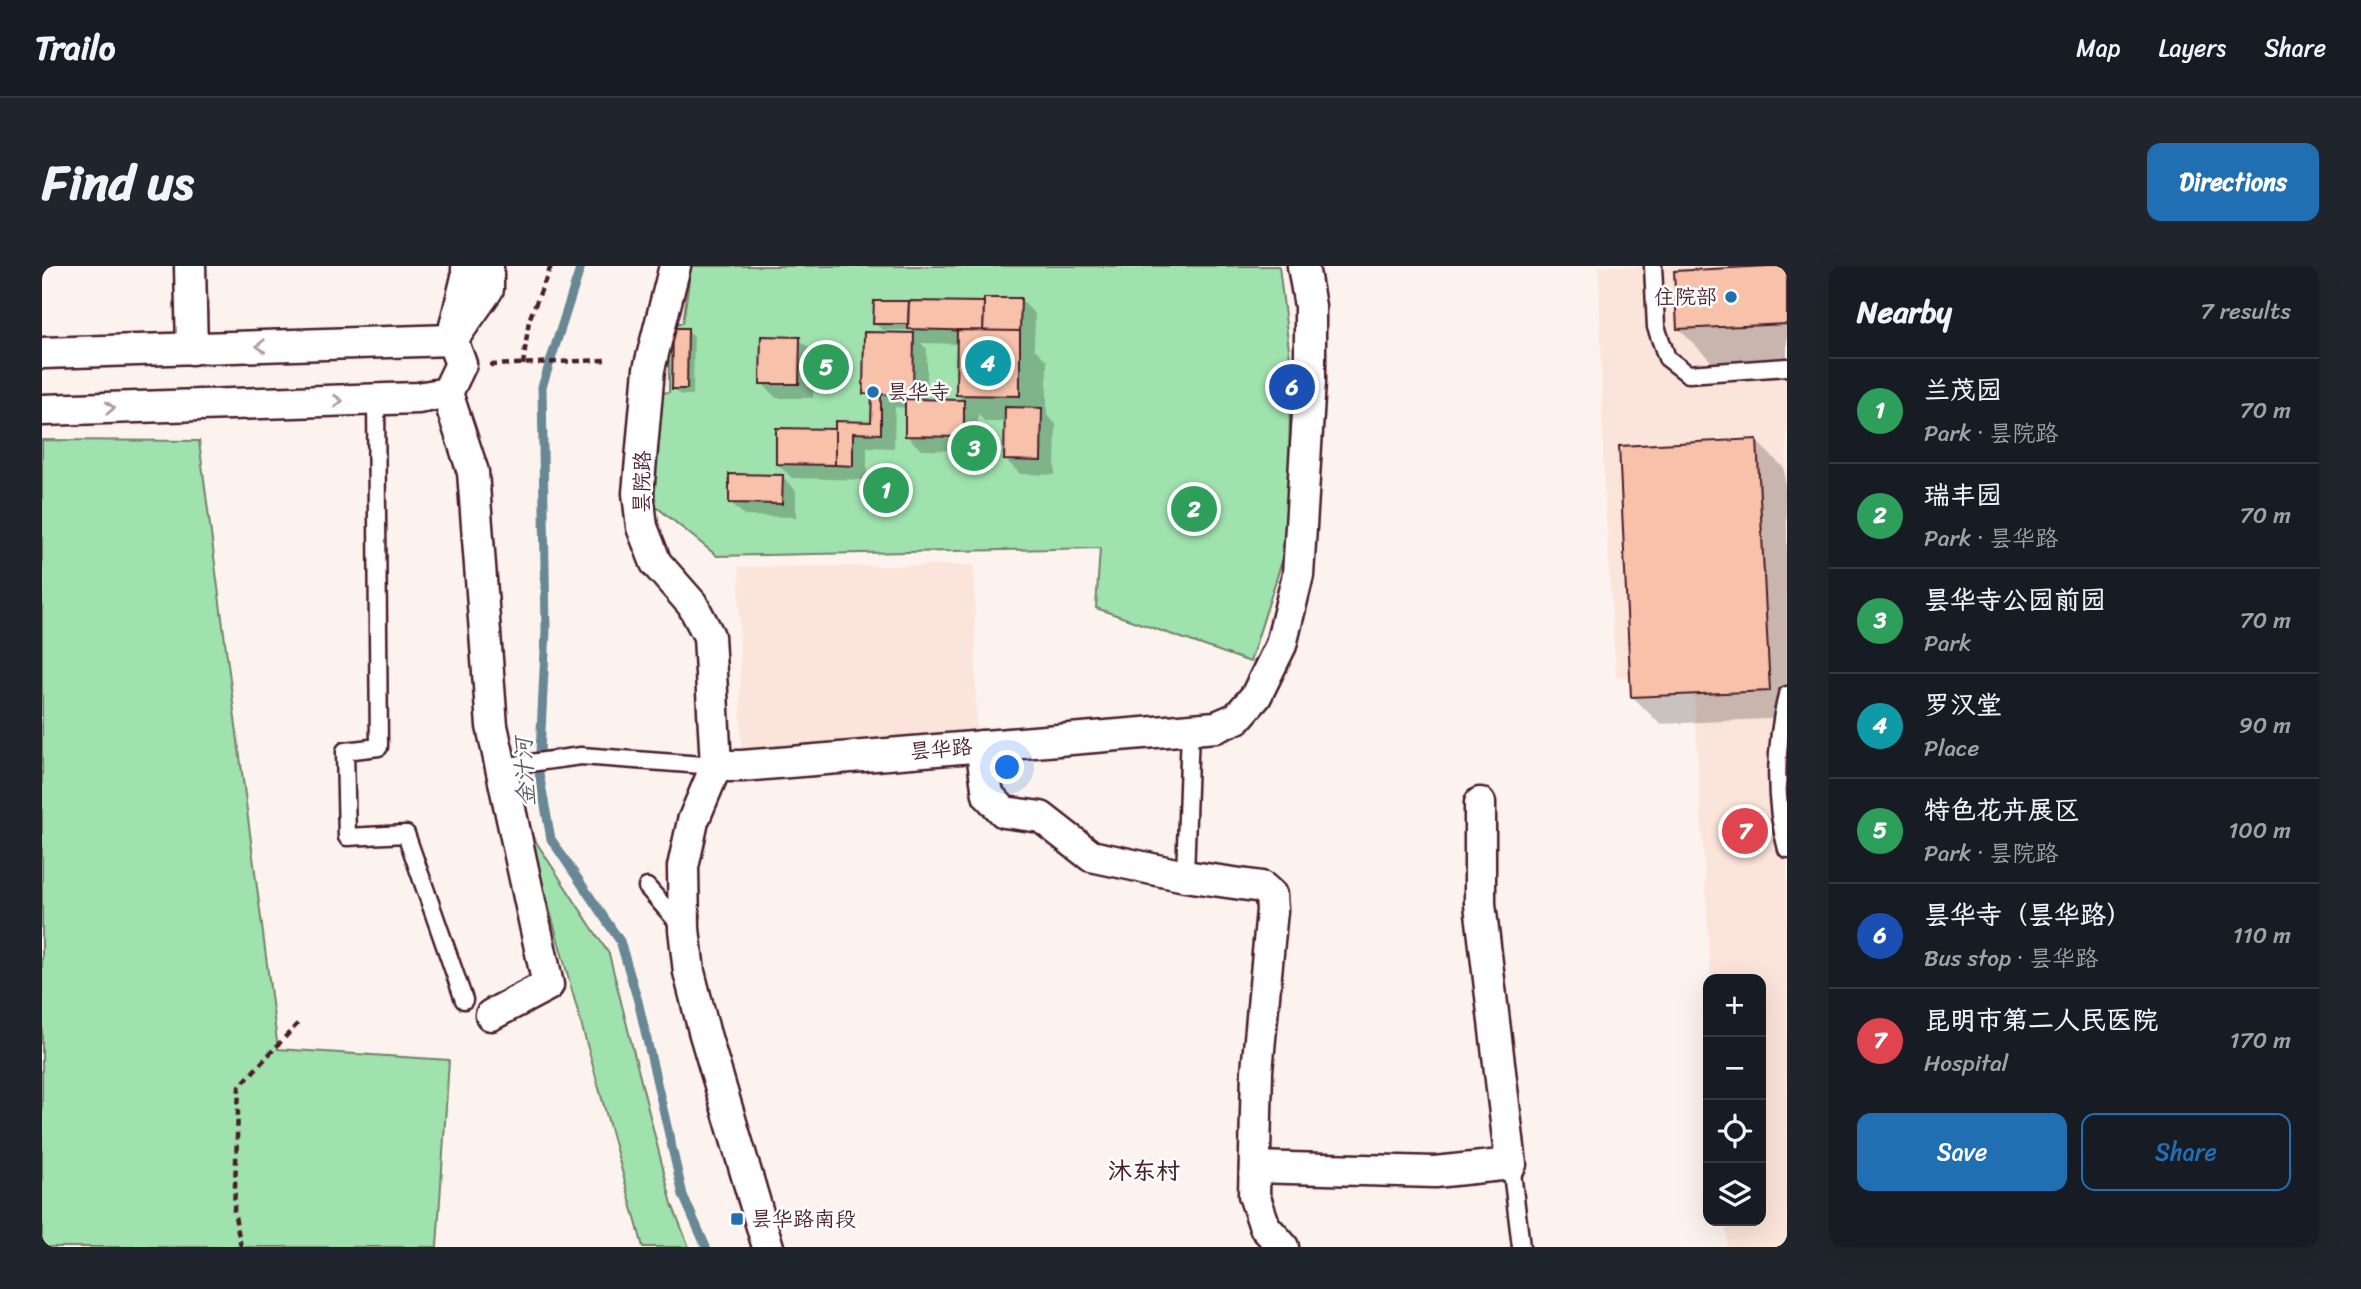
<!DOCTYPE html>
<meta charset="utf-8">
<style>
:root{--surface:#171b24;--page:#20242c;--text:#f1f3f6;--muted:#9ea1a6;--line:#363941;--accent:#1f6fb2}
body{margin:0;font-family:Sriracha,"LXGW WenKai TC",sans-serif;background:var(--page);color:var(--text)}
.controls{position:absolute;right:21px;bottom:21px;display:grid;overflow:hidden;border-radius:14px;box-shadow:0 7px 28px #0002}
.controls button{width:63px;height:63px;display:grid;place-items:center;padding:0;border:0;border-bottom:2px solid var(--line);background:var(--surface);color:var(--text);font:35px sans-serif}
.you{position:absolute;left:966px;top:502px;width:24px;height:24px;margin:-18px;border:5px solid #fff;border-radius:50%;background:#1a73e8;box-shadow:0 0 0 10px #1a73e833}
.badge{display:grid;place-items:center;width:46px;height:46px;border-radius:50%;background:var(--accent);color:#fff;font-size:23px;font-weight:700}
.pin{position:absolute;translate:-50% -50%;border:4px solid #fff;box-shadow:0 2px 7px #0006}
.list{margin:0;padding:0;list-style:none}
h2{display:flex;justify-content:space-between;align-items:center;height:91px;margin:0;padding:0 28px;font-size:30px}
h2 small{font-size:23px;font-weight:400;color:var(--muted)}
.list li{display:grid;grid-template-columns:46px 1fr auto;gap:21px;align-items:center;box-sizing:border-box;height:105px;padding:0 28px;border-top:2px solid var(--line)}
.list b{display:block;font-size:26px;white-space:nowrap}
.list p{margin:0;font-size:23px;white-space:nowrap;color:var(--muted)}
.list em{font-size:23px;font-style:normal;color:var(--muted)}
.actions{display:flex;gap:14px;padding:21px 28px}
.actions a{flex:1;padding:16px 0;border:2px solid var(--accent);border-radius:14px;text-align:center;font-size:24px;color:var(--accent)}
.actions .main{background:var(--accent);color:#fff}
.icon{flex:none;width:38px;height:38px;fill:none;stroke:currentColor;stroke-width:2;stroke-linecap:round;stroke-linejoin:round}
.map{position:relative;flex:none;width:1745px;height:981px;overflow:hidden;border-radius:14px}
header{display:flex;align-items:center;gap:42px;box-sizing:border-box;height:98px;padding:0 35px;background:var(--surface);border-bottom:2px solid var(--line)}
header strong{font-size:33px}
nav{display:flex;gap:38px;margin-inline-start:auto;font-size:24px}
.intro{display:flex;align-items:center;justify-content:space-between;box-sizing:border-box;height:168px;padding:0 42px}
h1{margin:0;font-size:49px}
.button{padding:18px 32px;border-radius:14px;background:var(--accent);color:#fff;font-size:24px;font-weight:700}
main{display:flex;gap:42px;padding:0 42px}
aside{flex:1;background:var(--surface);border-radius:14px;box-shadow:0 7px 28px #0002}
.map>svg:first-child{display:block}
.built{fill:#fbe4da}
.green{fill:#9fe2ae;stroke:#74806c;stroke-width:2}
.shadow{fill:#0003;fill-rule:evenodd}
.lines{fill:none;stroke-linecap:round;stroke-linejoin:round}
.stream{stroke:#698895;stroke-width:9}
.building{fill:#f7c1aa;stroke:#4a1f2b;stroke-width:2}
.service-casing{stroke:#4a1f2b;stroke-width:21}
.minor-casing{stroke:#4a1f2b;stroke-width:35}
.path{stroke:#4a1f2b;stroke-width:4.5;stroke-dasharray:7 5;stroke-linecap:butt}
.service{stroke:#fff;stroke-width:16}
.minor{stroke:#fff;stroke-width:30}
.oneway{stroke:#ae9aa0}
.poi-dot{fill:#1f6fb2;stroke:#fff;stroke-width:2.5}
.labels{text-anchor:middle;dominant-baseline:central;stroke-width:5;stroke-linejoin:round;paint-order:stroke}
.poi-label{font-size:21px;fill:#4a1f2b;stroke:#fff;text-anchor:start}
.street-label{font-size:21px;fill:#4a1f2b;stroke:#fff}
.water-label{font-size:23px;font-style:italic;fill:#5c5c69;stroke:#fff}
.quarter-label{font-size:24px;font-weight:bold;fill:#4a1f2b;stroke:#fff}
</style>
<header>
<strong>Trailo</strong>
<nav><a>Map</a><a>Layers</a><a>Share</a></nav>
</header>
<div class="intro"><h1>Find us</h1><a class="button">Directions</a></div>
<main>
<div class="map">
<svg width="1745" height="981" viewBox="0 0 1745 981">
<rect width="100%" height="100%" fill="#fdf3ee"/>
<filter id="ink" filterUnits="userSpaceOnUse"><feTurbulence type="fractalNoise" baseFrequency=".0143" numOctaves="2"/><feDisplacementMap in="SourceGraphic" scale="14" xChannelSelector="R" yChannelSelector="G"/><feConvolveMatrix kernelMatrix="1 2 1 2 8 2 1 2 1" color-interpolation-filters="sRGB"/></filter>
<g filter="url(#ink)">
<g class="built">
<path d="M1557,0h188v981h-60l-1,-26h35v-242h-50l-18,-297 -77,-5 -12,-189z"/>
<path d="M932,299l3,181 -236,3 -2,-182z"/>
</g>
<g class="green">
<path d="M649,0h588l11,92 -1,181 -39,123 -154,-54 4,-60 -383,8 -64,-52 9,-111 7,-1v-69h14z"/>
<path d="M0,174l157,1 79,608 171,11 -12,187h-395z"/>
<path d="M485,562l82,126 63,250 17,43h-46z"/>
</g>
<g class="shadow">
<path d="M1745,1v95l-71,4 -37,-37z"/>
<path d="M979,34l14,14 -1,34 13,13v54l9,9 -1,51 -35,-1 -14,-14v-38h-21l-7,-8 -1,37 -56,-1 -15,-15 1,-27 -12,-1 -1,41 -27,-1v33l-75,-2 -15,-14 60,-33 36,-7 1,-22 -9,-9 1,-59 50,1 -5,-5h-29l-7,-7 1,-21 110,2zM879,77l37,1 -1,50 8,8 -38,-1v-52z"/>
<path d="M645,64l7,7 -1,58h-12l-7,-6z"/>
<path d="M757,73l15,14 -1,45h-37l-14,-15z"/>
<path d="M1714,175l28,27 3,59v191l-127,6 -28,-28z"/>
<path d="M740,210l14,15v26l-51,-1 -15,-14z"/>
</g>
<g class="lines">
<path class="stream" d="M539,0l-39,121 4,243 -7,143 12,66 69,102 18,60 45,194 23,52"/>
</g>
<g class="building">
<path d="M1726,0h19v58l-110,5 -3,-58z"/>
<path d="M942,32h37l-1,33h-37z"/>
<path d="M832,35h35l-1,23h-35z"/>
<path d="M867,35l75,1 -1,29 -75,-2z"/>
<path d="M631,62h15l-1,61h-15z"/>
<path d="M915,64l63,1v65l-64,-1z"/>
<path d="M822,66l50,1 -1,62 -50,-1z"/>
<path d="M719,70l39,1 -1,47h-39z"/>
<path d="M830,128h9v40l-28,-1v33l-18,-1v-44l36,1z"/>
<path d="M863,133l59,1v37l-59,-1z"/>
<path d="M963,141l37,1 -1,53 -37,-1z"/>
<path d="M734,162l59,1v36l-59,-1z"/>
<path d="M1715,173l13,252 -139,6 -12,-251z"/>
<path d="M687,208l54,1 -1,29 -53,-1z"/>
</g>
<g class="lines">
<defs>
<g id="service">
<path d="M1611,0l3,61 11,31 21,16 99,-7"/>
<path d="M334,134l3,347 -34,4 2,86 59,-3 58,166"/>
<path d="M1745,429c-12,50 -14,105 0,154"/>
<path d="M458,501l81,-11 135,10"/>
<path d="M1143,610l5,-147"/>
<path d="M605,621l35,40"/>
<path d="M1469,898l10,83"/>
</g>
<g id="minor">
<path d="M148,0l2,83"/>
<path d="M633,0l-26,103 -11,124 4,34 14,36 36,41 17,32 7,130"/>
<path d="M413,60l12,-49v-11"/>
<path d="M410,74l36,-51v-23"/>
<path d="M0,87l410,-13"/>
<path d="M405,127l26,79 19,254 56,259 -57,30"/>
<path d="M0,144l376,-12 29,-5 14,-29 -9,-24"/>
<path d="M939,480l7,49 16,17 37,5 50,39 94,20 77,11 9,8 1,15 -15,161 -3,124 11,32 18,20"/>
<path d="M1213,901l180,5 76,-8 -31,-260v-101"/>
<path d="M726,981l-64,-216 -15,-59 -5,-43 -1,-62 10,-46 23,-55h26l474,-39 21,-9 19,-22 25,-51 17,-70 12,-194v-75l-7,-40"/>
</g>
</defs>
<use href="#service" class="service-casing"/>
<use href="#minor" class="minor-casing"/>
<g class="path">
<path d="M448,99l115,-5"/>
<path d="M481,99l6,-45 22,-54"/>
<path d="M199,981l-7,-36 5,-124 61,-66"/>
</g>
<use href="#service" class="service"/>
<use href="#minor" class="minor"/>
</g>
<defs><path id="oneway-chevron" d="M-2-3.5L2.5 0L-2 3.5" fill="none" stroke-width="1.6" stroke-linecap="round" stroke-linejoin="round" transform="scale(1.75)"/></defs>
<g class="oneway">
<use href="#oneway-chevron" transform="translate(219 80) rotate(178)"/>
<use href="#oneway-chevron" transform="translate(296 135) rotate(-2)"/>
<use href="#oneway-chevron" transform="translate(68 142) rotate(-2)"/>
</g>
</g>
<g class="poi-dot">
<circle cx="1689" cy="31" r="7"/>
<circle cx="831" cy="126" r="7"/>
<rect x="688" y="946" width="14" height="14" rx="3.5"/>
</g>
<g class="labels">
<g class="poi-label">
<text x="1675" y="31" text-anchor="end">住院部</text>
<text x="845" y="126">昙华寺</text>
<text x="709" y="953">昙华路南段</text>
</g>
<g class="street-label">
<text transform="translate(600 216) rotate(-89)">昙院路</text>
<text transform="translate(899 483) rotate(-5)">昙华路</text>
</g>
<g class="water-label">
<text transform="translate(483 506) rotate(-93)">金汁河</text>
</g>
<g class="quarter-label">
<text x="1102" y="905">沐东村</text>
</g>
</g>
</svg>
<div class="controls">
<button>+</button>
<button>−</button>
<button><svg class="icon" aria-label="locate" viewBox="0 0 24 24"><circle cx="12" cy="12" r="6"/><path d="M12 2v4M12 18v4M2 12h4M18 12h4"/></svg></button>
<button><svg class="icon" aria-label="layers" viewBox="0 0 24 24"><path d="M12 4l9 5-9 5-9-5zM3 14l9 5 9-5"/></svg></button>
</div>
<div class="you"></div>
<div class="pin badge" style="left:844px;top:224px;background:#2e9e5b">1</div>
<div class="pin badge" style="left:1152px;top:243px;background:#2e9e5b">2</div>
<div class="pin badge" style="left:932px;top:182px;background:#2e9e5b">3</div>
<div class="pin badge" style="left:946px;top:97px;background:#0f9aa8">4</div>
<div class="pin badge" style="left:784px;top:101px;background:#2e9e5b">5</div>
<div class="pin badge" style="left:1250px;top:121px;background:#1a4fb4">6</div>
<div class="pin badge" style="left:1703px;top:565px;background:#e0444e">7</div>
</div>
<aside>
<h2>Nearby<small>7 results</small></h2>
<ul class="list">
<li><span class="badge" style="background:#2e9e5b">1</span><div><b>兰茂园</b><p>Park · 昙院路</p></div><em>70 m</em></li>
<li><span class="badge" style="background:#2e9e5b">2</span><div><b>瑞丰园</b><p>Park · 昙华路</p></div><em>70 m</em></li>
<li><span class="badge" style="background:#2e9e5b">3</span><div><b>昙华寺公园前园</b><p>Park</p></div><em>70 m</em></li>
<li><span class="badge" style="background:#0f9aa8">4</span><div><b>罗汉堂</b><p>Place</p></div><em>90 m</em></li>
<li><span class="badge" style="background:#2e9e5b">5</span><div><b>特色花卉展区</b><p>Park · 昙院路</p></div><em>100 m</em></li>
<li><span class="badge" style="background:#1a4fb4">6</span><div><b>昙华寺（昙华路）</b><p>Bus stop · 昙华路</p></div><em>110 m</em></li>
<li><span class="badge" style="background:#e0444e">7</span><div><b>昆明市第二人民医院</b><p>Hospital</p></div><em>170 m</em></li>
</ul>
<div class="actions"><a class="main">Save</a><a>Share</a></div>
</aside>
</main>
